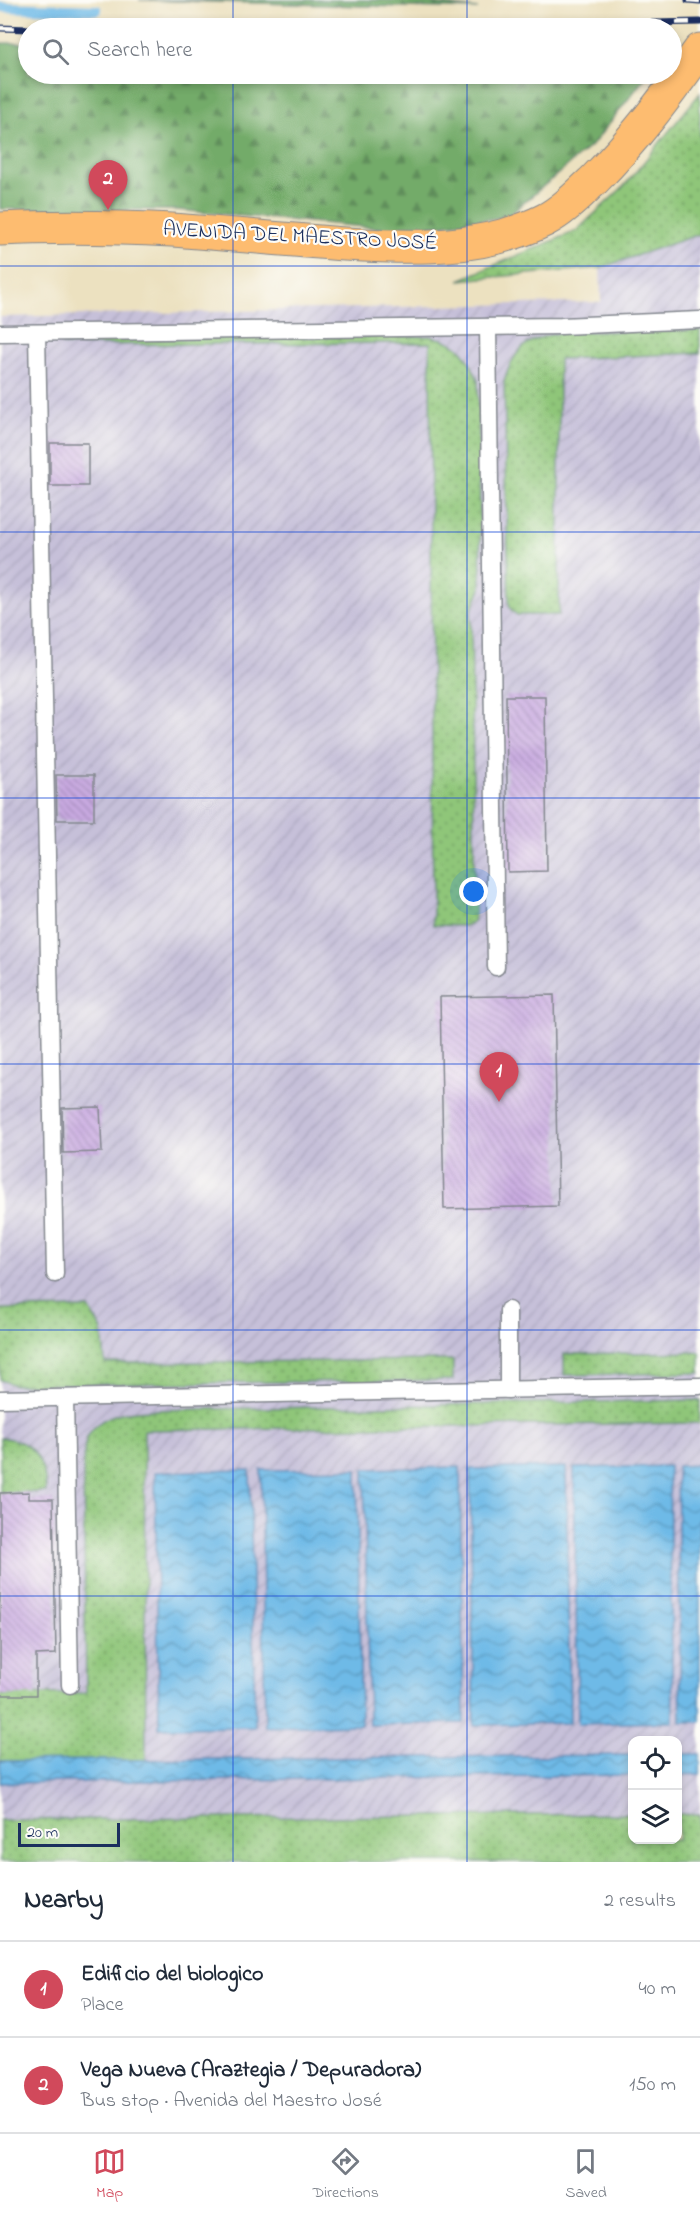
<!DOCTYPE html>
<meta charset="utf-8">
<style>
:root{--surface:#fff;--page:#f6f6f7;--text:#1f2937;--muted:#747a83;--line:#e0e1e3;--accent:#d1495b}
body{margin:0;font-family:"Indie Flower",sans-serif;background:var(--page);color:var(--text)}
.controls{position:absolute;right:18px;bottom:18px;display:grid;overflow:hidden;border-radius:12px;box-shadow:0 3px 9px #0003}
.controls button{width:54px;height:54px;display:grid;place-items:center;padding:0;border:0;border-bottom:2px solid var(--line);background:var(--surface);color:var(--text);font:30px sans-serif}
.scale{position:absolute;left:18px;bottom:15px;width:102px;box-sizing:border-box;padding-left:6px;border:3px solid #1b2f5e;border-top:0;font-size:16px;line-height:21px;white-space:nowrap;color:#1b2f5e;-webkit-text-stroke:4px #fdfcf7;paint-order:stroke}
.you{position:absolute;left:474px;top:892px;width:21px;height:21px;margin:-15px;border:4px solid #fff;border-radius:50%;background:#1a73e8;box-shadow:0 0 0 9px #1a73e833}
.badge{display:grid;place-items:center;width:39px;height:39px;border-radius:50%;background:var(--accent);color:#fff;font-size:20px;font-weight:700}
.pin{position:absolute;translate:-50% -50px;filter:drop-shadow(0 2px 3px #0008)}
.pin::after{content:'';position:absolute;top:32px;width:21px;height:18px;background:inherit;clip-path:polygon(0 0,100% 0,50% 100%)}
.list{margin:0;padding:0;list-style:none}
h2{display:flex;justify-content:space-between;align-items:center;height:78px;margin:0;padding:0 24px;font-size:26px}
h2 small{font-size:20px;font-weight:400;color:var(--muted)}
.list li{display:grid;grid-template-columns:39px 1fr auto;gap:18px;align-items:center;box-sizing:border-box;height:96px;padding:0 24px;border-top:2px solid var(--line)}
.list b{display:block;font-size:22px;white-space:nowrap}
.list p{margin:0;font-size:20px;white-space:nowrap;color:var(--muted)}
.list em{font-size:20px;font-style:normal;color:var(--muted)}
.icon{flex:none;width:33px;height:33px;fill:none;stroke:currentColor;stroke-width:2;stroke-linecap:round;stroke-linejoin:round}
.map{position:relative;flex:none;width:700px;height:1862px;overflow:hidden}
.search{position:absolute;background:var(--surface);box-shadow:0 3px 9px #0003;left:18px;right:18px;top:18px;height:66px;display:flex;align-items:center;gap:15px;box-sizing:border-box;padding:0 21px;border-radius:33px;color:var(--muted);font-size:22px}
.sheet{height:270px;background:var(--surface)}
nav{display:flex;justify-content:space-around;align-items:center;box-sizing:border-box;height:84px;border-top:2px solid var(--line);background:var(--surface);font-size:16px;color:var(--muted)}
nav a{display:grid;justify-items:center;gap:3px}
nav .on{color:var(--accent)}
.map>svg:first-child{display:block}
.industrial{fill:url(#industrial-furrows);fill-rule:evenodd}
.grass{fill:url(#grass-dots);stroke:#557a6c;stroke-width:1.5}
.forest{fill:url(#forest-firs);stroke:#476d64;stroke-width:1.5}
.water{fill:url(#water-waves);stroke:#4474a2;stroke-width:1.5}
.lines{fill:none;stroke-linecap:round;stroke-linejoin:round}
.stream{stroke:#6ebae7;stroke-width:10}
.building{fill:url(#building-back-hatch)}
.service-casing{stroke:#84888f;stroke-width:19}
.primary-casing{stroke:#84888f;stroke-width:35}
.service{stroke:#fff;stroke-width:16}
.primary{stroke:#fdbc6f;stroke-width:33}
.rail-casing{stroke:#1b2f5e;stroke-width:7}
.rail{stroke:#fdfcf7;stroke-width:4.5;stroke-dasharray:14;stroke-linecap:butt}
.grid{fill:none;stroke:#1d4ed8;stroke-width:1.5;stroke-opacity:0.55}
.labels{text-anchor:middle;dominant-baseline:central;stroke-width:4.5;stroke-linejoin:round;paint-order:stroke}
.street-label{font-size:21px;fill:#1b2f5e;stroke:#fdfcf7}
</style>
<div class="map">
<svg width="700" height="1862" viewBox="0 0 700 1862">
<defs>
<pattern id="industrial-furrows" width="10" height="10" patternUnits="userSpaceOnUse" patternTransform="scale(1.5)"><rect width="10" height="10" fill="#c6c0d9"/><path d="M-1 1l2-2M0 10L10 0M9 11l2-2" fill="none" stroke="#aaa5bd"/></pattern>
<pattern id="grass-dots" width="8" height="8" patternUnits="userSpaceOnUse" patternTransform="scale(1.5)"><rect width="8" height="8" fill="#8fc679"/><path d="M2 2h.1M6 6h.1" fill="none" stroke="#74a166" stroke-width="1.8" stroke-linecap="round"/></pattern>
<pattern id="forest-firs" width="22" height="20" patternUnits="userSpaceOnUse" patternTransform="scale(1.5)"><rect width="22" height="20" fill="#73ab69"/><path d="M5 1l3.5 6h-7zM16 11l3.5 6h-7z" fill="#5e8c5a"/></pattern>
<pattern id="water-waves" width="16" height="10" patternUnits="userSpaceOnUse" patternTransform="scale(1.5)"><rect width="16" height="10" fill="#6ebae7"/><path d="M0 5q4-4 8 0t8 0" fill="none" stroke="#5a98be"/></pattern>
<pattern id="building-back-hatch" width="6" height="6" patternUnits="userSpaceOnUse" patternTransform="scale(1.5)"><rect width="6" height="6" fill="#c8a9e0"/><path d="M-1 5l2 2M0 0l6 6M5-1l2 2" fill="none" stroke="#a28ab9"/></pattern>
</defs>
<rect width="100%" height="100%" fill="#fdfcf7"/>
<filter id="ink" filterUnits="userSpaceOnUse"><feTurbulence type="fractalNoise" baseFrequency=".0167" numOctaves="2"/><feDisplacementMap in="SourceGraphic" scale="12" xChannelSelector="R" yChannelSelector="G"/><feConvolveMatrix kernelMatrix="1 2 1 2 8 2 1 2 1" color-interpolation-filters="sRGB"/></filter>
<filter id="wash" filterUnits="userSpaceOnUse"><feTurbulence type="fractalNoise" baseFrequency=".008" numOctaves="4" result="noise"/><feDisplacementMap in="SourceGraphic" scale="24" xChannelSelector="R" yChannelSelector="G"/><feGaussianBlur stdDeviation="1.35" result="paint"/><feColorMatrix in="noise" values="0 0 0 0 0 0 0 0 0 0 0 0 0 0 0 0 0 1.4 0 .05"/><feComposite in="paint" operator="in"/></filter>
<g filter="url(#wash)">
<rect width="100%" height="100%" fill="#ece1c0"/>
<path class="industrial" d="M700,114v1748h-700v-1545l601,-15 -1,-34 37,-26zM632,1740h46v100h-46z"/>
<g class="grass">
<path d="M700,93v141l-100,34 -141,12 117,-49 49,-46z"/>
<path d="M700,330v23l-141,6v256h-42l-5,-4 -3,-6 -5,-223c10,-36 26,-45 62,-50z"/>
<path d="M430,336c30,6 36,15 48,44l3,209 -10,23 4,302 -2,8 -8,4 -32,-1 -3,-582 -369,2 17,-5z"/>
<path d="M89,1308l13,22 3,33 348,-3v20l-438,5 -15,-5v-71z"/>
<path d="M700,1352v21l-136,2v-21z"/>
<path d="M700,1400v23l-556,7 2,330 -146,1v-66l86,-2 -3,-230c1,-7 1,-17 3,-23 12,-27 40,-29 65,-30z"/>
<path d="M0,1438c32,0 46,24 46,54l-46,1z"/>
<path d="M632,1814v26h46v-26h22v48h-700v-42z"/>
</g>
<g class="forest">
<path d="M139,0h264l75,9z"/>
<path d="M0,43h28v31h620l-55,70 -86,73 -108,13 -222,-20 -177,-1z"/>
</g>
<g class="water">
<path d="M700,1465v257h-19l-4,-256z"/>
<path d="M669,1466l4,256 -95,2 -4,-256z"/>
<path d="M460,1467l4,256 -95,2 -5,-256z"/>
<path d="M566,1467l4,256 -96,2 -4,-256z"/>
<path d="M357,1469l4,256 -96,2 -4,-257z"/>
<path d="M250,1470l5,257 -96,1 -4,-256z"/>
<path d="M678,1754h22v20l-22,1z"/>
<path d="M632,1755v20l-632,8v-22z"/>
</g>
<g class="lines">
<g class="stream">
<path d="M0,7l97,3"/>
<path d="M672,52h19"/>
</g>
</g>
<g id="blocks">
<g class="building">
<rect x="50" y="443" width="38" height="43"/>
<path d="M506,696h39l2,175 -39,1z"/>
<path d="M56,775h38v45h-37z"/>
<path d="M554,995l4,211 -114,3 -4,-212z"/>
<path d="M100,1107l2,45 -39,1 -1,-45z"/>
<path d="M29,1492v7h24l3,155 -20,1v40h-36v-202z"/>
</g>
</g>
</g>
<g filter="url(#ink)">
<use href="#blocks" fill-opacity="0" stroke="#84888f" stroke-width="1.5"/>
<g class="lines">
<defs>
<g id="service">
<path d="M488,327l8,640"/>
<path d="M0,333l561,-7 139,-6"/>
<path d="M37,333l18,941"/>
<path d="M508,1310v80"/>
<path d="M65,1398l5,287"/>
<path d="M0,1399l700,-13"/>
</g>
<path id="primary" d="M0,229c58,-3 115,-2 172,1 58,4 115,10 173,14 67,4 138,7 200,-24 19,-10 34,-26 49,-40 40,-40 73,-84 106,-130"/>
</defs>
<use href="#service" class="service-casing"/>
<use href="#primary" class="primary-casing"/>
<use href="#service" class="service"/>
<use href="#primary" class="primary"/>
<defs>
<g id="rail">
<path d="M688,0l12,1"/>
<path d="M0,28l28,1"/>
<path d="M424,28l276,-6"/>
</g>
</defs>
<use href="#rail" class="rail-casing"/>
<use href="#rail" class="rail"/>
</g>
</g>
<path class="grid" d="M233,0v28M467,0v28M233,74v1788M467,74v1788M0,266h700M0,532h700M0,798h700M0,1064h700M0,1330h700M0,1596h700"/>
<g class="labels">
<g class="street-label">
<text transform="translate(300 237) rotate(3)">AVENIDA DEL MAESTRO JOSÉ</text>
</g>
</g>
</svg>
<div class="controls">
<button><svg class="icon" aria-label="locate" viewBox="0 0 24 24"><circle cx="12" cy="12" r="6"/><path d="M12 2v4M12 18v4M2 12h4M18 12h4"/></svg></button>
<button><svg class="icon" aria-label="layers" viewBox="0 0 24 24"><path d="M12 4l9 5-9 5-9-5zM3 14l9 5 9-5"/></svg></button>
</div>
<div class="scale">20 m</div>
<div class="you"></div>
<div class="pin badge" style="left:499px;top:1102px">1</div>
<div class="pin badge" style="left:108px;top:210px">2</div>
<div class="search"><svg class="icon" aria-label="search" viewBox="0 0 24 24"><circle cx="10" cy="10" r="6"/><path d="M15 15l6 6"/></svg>Search here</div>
</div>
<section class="sheet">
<h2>Nearby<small>2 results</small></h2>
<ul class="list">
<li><span class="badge">1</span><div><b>Edificio del biologico</b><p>Place</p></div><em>40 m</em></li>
<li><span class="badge">2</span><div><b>Vega Nueva (Araztegia / Depuradora)</b><p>Bus stop · Avenida del Maestro José</p></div><em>150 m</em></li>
</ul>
</section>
<nav>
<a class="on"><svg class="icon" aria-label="map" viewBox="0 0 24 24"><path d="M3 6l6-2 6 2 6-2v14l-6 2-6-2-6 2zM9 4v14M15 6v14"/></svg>Map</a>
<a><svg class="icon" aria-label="directions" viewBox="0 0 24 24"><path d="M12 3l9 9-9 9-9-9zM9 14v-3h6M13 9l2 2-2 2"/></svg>Directions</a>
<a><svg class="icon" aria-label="saved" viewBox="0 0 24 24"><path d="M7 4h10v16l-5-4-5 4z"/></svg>Saved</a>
</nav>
